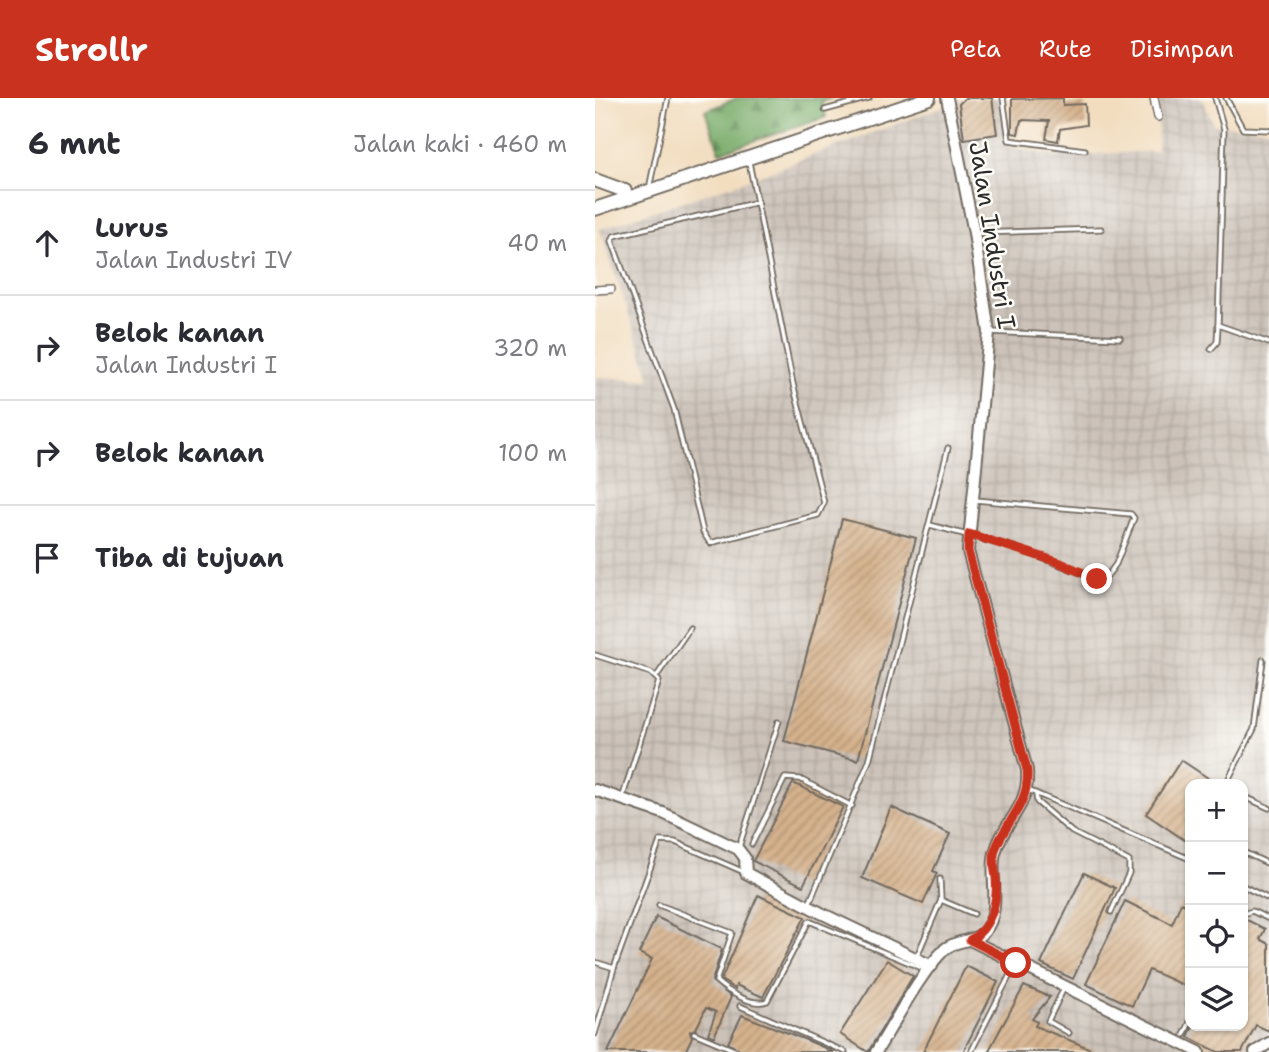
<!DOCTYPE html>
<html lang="id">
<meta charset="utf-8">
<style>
:root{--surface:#fff;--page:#f7f7f7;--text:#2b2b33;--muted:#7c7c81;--line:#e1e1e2;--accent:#c8321e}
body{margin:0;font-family:"Shantell Sans",sans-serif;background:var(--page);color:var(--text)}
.controls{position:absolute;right:21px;bottom:21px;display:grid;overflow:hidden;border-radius:14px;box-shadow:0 2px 5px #0004}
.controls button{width:63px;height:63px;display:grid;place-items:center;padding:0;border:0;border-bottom:2px solid var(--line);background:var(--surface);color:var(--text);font:35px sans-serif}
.stop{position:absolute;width:21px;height:21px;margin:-16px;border:5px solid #c8321e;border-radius:50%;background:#fff}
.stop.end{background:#c8321e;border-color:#fff;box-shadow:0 2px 7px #0008}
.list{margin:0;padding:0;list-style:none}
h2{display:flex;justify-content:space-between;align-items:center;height:91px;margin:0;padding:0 28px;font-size:30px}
h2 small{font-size:23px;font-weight:400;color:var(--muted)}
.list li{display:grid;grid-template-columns:46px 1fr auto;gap:21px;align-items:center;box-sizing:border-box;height:105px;padding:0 28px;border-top:2px solid var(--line)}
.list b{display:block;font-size:26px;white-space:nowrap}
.list p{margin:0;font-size:23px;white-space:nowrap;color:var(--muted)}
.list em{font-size:23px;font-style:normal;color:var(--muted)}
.icon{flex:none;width:38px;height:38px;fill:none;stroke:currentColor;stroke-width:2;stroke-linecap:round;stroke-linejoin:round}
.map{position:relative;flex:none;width:674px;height:954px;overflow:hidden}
header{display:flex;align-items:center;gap:42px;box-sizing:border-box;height:98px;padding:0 35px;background:var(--accent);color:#fff}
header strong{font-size:33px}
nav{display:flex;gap:38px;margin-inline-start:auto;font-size:24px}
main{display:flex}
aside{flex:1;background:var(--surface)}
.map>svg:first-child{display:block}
.industrial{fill:url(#industrial-grid);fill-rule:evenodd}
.forest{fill:url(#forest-firs);stroke:#506a48;stroke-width:2}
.building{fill:url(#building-hatch)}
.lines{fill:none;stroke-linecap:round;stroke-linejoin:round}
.lane-casing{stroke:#71695f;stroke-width:7}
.street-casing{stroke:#71695f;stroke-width:10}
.secondary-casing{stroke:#71695f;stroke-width:14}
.primary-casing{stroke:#71695f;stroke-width:16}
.lane{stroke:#fff;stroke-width:3.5}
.street{stroke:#fff;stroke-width:7}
.secondary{stroke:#fff;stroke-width:10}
.primary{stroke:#fff;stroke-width:12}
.route{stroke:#c8321e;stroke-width:9}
.labels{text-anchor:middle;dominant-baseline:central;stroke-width:5;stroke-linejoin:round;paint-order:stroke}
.street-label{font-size:24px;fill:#2b2b2b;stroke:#fdfcf7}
</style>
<header>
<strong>Strollr</strong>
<nav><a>Peta</a><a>Rute</a><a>Disimpan</a></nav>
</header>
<main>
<aside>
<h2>6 mnt<small>Jalan kaki · 460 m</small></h2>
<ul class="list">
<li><svg class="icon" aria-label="ahead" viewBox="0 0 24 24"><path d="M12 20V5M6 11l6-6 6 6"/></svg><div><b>Lurus</b><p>Jalan Industri IV</p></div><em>40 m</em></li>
<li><svg class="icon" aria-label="right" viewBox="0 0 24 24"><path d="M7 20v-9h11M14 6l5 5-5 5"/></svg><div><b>Belok kanan</b><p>Jalan Industri I</p></div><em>320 m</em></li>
<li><svg class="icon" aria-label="right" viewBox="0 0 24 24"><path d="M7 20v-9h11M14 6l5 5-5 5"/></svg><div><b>Belok kanan</b></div><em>100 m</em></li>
<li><svg class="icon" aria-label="arrive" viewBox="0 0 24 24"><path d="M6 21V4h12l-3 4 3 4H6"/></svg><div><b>Tiba di tujuan</b></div></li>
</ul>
</aside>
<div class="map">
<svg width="674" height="954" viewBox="0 0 674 954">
<defs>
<pattern id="industrial-grid" width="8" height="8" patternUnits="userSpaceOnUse" patternTransform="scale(1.75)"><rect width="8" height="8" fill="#ccc2b9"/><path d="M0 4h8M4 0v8" fill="none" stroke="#afa79f"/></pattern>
<pattern id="forest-firs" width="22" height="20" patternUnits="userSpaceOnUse" patternTransform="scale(1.75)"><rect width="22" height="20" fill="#75a965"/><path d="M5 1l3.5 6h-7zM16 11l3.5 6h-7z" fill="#608a53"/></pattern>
<pattern id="building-hatch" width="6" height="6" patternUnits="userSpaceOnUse" patternTransform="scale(1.75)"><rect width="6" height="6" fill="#d6b28d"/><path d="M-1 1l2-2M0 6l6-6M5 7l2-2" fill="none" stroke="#ae9173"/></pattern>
</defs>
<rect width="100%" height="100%" fill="#fdfcf7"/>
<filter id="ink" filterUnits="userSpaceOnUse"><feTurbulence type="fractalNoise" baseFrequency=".0143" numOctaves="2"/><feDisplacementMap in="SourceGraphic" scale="14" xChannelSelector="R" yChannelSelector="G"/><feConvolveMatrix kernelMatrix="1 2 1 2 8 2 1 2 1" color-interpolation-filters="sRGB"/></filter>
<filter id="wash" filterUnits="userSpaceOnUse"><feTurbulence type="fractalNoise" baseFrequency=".00686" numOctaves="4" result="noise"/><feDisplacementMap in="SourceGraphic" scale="28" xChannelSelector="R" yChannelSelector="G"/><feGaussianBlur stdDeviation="1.57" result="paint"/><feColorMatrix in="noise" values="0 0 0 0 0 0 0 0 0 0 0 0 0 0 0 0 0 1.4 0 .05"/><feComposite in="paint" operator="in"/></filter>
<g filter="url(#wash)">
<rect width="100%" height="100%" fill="#f2ddbf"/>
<path class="industrial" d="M371,0h33l8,48 49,10 101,-5 2,-53h43l11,26 56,5v923h-674v-675l56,3 -51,-151 139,-46zM595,686h53v242h-53z"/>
<path class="forest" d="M142,0h95l-11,4 5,15 -106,35 -15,-41z"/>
<g id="blocks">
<g class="building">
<path d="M370,0h27l5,36 -33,5 -5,-35z"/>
<path d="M468,0v7l22,-1 1,21 -26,4 -2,12 -12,-2 3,-18 -28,-1 -3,14 -6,-1v-34z"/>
<path d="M247,421l74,19 -58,222 -74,-19z"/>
<path d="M586,662l36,24h-27v51l-4,6 -40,-27z"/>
<path d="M198,685l50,24 -40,79 -50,-25z"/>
<path d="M296,709l59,27 -17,37 4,2 -14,31 -61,-26z"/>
<path d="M489,775l31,15 -42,91 -32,-15z"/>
<path d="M163,797l47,22 -42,80 -27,-12 -1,4 -14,-9z"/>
<path d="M530,803l47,23 9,-21 9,4v81l-41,-18 -17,36 -46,-22z"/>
<path d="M61,819l66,32 -10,32 19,16 -17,40 -6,-3 8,-22 -10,-4 -10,21 -6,2 2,6 -7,15h-77l44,-93 -13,-6z"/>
<path d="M648,820l22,11 -5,10 9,5v87l-13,-6 -14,27h-24l-30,-15 5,-11h50z"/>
<path d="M292,862l26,16 -45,76 -28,-18z"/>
<path d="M371,868l32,16 -35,70h-40z"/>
<path d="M429,888l26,11 -18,22 5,3 -2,4 63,26h-110z"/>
<path d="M147,917l69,27 23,10h-91l-15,-9z"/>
</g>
</g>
</g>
<g filter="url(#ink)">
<use href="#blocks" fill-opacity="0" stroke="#71695f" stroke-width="2"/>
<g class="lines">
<defs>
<g id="lane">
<path d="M408,0l6,42 76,10"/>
<path d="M631,0l17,31 26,1"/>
<path d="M230,12l44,-12"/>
<path d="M154,64l44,222 31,119 -6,12 -108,28 -7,-11 -29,-123 -62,-168 2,-5 144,-34"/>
<path d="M55,86l18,-86"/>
<path d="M382,135l124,-4"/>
<path d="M623,227l51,18"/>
<path d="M396,234l129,6"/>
<path d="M616,251l6,-7 1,-17 6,-196 -9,-31"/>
<path d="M335,427l89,24 78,30h8l11,-15 18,-46 -3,-4 -156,-14"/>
<path d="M0,557l56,18 8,8 -37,118"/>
<path d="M61,579l34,-49"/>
<path d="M631,686l28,-55 9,-69"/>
<path d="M433,692l162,69"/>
<path d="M441,696l1,8 35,30 57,29v12l-18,39"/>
<path d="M648,698l26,12"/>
<path d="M157,746l33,-66 15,1 52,27"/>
<path d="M144,749l40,-126"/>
<path d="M648,754l26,12"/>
<path d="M648,788l26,13"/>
<path d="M346,802l33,14"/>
<path d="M214,806l60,-143 79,-313"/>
<path d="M64,807l73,28 -16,48c11,10 36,26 51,20l42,-80 115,48"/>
<path d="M648,816l9,-3 17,8"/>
<path d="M322,858l24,-56 -1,-21"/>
<path d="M0,864l19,6"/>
<path d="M469,890l-16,33 21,12"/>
<path d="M145,908l105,46"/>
<path d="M99,935l45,19"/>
<path d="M0,936l19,-66 46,-127 15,1 69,30"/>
<path d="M589,937l6,-13"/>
<path d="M376,954l44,-87"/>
</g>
<g id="street">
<path d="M559,0l4,19"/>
<path d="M0,192l16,-1"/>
</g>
<g id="secondary">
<path d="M0,692l68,23 75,36 7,9 1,15 75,40 111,53"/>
<path d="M375,842l229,112"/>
<path d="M281,954c20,-31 43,-78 69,-103 11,-10 28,-6 39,-17 19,-22 5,-56 11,-79 8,-32 35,-45 32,-83l-59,-219 21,-219 -15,-99 -27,-135"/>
<path d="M660,954l14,-9"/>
</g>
<g id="primary">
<path d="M0,82l30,11"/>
<path d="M0,111l334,-111"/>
</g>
</defs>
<use href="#lane" class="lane-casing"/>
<use href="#street" class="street-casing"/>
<use href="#secondary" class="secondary-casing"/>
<use href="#primary" class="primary-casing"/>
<use href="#lane" class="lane"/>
<use href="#street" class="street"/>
<use href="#secondary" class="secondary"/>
<use href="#primary" class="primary"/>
</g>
</g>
<g class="lines" filter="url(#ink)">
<path class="route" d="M421,865l-46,-23c21,-12 28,-38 26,-62 -1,-9 -4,-19 -1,-28 11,-30 35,-45 32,-80l-59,-219 1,-17 89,28 39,17"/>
</g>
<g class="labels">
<g class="street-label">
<text transform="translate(397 137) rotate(81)">Jalan Industri I</text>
</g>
</g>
</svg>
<div class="controls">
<button>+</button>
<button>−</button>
<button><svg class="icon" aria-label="locate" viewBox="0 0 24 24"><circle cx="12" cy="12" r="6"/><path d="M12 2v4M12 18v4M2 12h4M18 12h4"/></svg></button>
<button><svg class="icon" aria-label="layers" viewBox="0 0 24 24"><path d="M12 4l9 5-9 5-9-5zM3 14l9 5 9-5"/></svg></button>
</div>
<div class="stop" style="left:421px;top:865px"></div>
<div class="stop end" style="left:502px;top:481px"></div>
</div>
</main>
